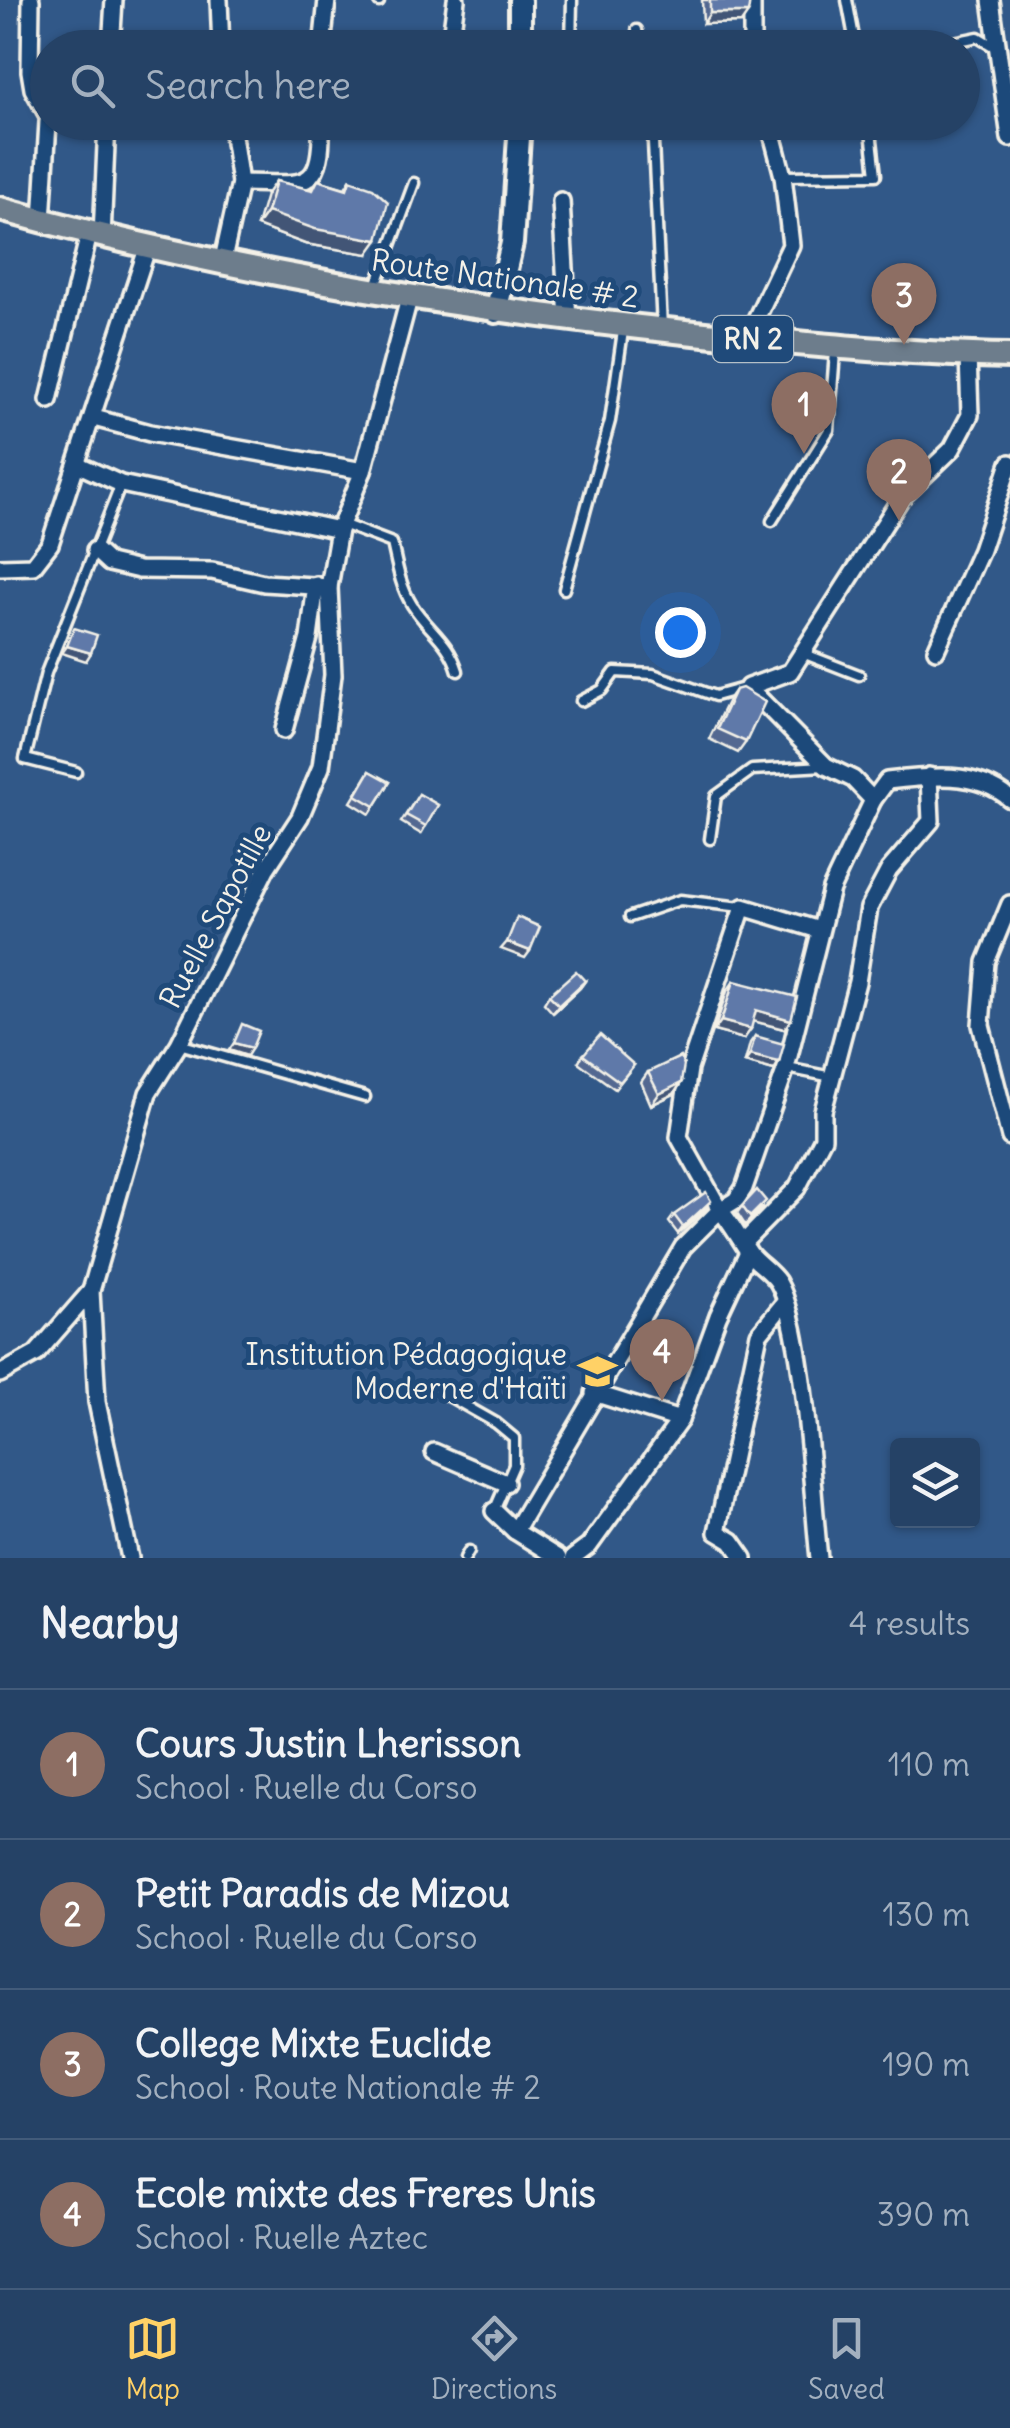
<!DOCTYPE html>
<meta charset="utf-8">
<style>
:root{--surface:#254266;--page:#2d496c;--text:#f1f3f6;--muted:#a3b0bf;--line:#425b7a;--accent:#ffd166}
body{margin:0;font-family:Delius,sans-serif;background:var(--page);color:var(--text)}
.controls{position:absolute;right:30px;bottom:30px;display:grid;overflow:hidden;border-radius:10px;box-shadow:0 2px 8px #0004}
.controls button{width:90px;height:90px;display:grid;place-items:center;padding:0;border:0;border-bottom:2px solid var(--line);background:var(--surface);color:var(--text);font:50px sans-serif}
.you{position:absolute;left:680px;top:632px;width:35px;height:35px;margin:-25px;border:8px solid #fff;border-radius:50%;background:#1a73e8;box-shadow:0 0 0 15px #1a73e833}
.badge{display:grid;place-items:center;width:65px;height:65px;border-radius:50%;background:var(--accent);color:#fff;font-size:32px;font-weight:700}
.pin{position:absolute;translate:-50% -82px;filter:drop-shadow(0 2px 5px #0008)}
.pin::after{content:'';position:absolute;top:52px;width:35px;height:30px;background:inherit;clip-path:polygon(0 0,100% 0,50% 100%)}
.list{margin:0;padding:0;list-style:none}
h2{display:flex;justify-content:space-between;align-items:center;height:130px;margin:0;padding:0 40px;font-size:42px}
h2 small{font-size:32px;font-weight:400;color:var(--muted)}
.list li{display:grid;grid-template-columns:65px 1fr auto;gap:30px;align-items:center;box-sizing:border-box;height:150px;padding:0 40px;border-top:2px solid var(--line)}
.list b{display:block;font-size:38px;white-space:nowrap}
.list p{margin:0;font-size:32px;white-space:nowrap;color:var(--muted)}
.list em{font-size:32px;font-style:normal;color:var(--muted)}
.icon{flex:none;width:55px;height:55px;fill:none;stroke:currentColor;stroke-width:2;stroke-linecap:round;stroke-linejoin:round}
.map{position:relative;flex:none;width:1010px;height:1558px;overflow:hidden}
.search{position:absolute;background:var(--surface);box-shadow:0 2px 8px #0004;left:30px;right:30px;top:30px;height:110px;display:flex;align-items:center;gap:25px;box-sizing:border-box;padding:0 35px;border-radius:55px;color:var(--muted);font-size:38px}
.sheet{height:730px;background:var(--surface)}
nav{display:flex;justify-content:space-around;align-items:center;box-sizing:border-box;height:140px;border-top:2px solid var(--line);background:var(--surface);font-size:28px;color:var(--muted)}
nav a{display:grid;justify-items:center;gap:5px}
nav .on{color:var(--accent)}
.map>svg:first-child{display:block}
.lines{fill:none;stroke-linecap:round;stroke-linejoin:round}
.lane-casing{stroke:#f4f1e8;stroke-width:15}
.street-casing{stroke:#f4f1e8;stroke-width:22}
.secondary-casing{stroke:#f4f1e8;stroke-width:28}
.primary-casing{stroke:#f4f1e8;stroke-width:30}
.lane{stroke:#1f4a7a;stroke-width:8}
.street{stroke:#1f4a7a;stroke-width:15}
.secondary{stroke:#1f4a7a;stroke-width:20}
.primary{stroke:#6d7d8c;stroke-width:22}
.wall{fill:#526891;stroke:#f4f1e8;stroke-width:2.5}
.shaded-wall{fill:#425576;stroke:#f4f1e8;stroke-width:2.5}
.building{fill:#5f79a9;stroke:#f4f1e8;stroke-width:2.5}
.labels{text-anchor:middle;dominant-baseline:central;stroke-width:10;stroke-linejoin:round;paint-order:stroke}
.shield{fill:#1f4a7a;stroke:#b4bfc7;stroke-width:2.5}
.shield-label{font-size:28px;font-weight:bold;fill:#f4f1e8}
.street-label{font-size:30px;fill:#f4f1e8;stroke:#1f4a7a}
.poi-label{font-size:30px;fill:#f4f1e8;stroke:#1f4a7a;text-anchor:end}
</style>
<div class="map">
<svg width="1010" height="1558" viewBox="0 0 1010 1558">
<rect width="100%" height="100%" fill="#315888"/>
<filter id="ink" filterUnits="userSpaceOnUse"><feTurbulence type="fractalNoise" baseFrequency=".01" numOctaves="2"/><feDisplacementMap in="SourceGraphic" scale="20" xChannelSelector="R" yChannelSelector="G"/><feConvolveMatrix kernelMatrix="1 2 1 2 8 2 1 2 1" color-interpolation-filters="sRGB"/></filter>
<g filter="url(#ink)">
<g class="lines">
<defs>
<g id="lane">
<path d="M847,0l9,48"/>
<path d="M379,2v-2"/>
<path d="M637,30l3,18"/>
<path d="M571,48l1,-48"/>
<path d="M923,48l55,-11 18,11"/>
<path d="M652,122l10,206"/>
<path d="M783,176l93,-1 -6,-53"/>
<path d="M376,286l38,-103"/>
<path d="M772,521l57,-91 6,-78"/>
<path d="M342,524l50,19c5,22 8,43 20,62 16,25 37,36 46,66"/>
<path d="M564,589l46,-168 13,-90"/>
<path d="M805,654l54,21"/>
<path d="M581,701l21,-11 13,-18 38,2 62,22 29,-8"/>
<path d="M76,772l-51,-13 21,-86 75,-189"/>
<path d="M710,839l6,-43 36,-26 73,-4"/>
<path d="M630,917l50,-17 62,7"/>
<path d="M179,1044l186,53"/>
<path d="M787,1068l45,9"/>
<path d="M438,1390l58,33 18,15v27l-20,46"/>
<path d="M465,1558l4,-7"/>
</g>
<g id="street">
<path d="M31,0l-1,71 3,18 15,27"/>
<path d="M219,0l2,48"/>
<path d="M456,0l-5,37 69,4"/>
<path d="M752,0v48"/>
<path d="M991,0l19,138"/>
<path d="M111,48l3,-48"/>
<path d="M322,48l5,-48"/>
<path d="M240,183c62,0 83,13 81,-61"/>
<path d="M561,201l7,119"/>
<path d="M42,221l6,-99"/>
<path d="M102,237l5,-115"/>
<path d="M222,264l18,-81 -9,-61"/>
<path d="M747,338l44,-93 -8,-69 -14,-54"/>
<path d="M968,355l2,60 -18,34 -51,49 -111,174 -42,15 78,79 27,13 20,21 14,-19c41,-5 90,-11 123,18"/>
<path d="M49,400l40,-166"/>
<path d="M94,418l56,15 213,38"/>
<path d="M79,465l42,19 218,46"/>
<path d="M95,550l14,13 30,7 73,1 52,12 65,4"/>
<path d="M0,567l33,-1 17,-22 97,-295"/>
<path d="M936,650l45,-100 29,-87"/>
<path d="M284,730l25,-92 7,-53"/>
<path d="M1010,904l-24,58 -5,63 29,112"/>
<path d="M819,930l-76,-23 -54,162 -10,68 41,73 16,-10 8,-12 42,-120 45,-179 42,-89"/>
<path d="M745,1241l52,-53 26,-50v-27l34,-129 12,-74 20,-38 42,-49 -2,-45"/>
<path d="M0,1374l36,-20 55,-63"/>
<path d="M594,1393l86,27"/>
<path d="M434,1452l72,31"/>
<path d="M494,1511l21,20 168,-284 37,-37c12,14 20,30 30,44 8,10 21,17 28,28 27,46 34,215 41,276"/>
<path d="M515,1531l43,27"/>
<path d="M130,1558l-33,-156 -6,-111 57,-198 31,-49 87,-175 34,-52 21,-50 12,-92 -4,-88 10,-57 24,-59 47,-176"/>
<path d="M573,1558l16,-12 91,-126 38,-104 30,-64"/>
<path d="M744,1558l-12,-17 -15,-9 42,-198 26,-32"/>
</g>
<g id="secondary">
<path d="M520,0v48"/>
<path d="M496,312l16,-69 8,-121"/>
</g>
<path id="primary" d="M0,209c225,62 453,99 685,123 108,11 216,22 325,24"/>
</defs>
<use href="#lane" class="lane-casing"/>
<use href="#street" class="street-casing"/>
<use href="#secondary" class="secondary-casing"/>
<use href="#primary" class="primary-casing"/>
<use href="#lane" class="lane"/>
<use href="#street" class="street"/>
<use href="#secondary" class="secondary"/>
<use href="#primary" class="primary"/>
</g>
<g class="wall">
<path d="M702,0h48l-9,23 -38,1z"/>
<path d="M318,180l27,8 5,-8 18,74 -63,-10 -48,-18 9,-31 10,-14 35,9z"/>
<path d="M735,690l11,52 -8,11 -29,-14 19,-39z"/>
<path d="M370,771l20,11 -20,32 -19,-12z"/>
<path d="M419,794l19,11 -17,29 -20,-12z"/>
<path d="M585,981l-5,7 -27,25 -9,-10 5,-8z"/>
<path d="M734,981l50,48 -31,-8 -9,18 -30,-8 13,-40z"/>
<path d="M755,1036l24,26 -5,8 -29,-8 5,-19z"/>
<path d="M583,1055l51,10 -19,24 -37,-27z"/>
<path d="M648,1072l33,11 -7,11 -23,11 -10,-23z"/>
<path d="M742,1206l19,2 -16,17 -8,-12z"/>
<path d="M706,1208l-28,26 -9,-12 5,-7z"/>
</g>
<g class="shaded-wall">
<path d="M710,13h38l-7,10 -38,1z"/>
<path d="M267,212l111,28 -10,14 -63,-10 -48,-18z"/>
<path d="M67,646l24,7 -5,8 -24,-8z"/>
<path d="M507,942l23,9 -5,7 -24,-9z"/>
<path d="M585,981l-5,7 -27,25 6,-8z"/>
<path d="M756,1010l35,10 -7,9 -35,-9z"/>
<path d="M721,1021l30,8 -7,10 -30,-8z"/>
<path d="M234,1043l18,5 -5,8 -18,-6z"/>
<path d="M750,1055l29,7 -5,8 -29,-8z"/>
<path d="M681,1083l-7,11 -23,11 8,-11z"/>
<path d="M711,1201l-5,7 -28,26 5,-7z"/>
</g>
<g class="building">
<path d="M710,0h40l-2,13h-38z"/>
<path d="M318,180l29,9 3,-9 23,8 15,14 -10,38 -63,-11 -48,-17 9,-31 37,9z"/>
<path d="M74,628l23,7 -6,18 -24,-7z"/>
<path d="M742,688l23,14 -19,40 -29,-13 18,-39z"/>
<path d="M370,771l20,11 -15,24 -19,-11z"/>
<path d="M419,794l19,11 -12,21 -20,-11z"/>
<path d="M517,917l23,10 -10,24 -23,-9z"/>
<path d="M576,971l9,10 -26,24 -10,-10z"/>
<path d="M734,981l63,16 -6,23 -35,-10 -5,19 -30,-8z"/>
<path d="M242,1024l17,7 -7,17 -18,-5z"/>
<path d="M600,1035l34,30 -14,17 -37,-27z"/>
<path d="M755,1036l29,8 -5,18 -29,-7z"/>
<path d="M680,1057l4,8 -3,18 -22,11 -11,-22z"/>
<path d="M757,1190l9,11 -16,16 -8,-11z"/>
<path d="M706,1192l5,9 -28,26 -9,-12z"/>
</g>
</g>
<defs>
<symbol id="school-bare" viewBox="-9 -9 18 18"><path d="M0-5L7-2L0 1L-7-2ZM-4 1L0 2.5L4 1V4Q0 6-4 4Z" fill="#ffd166" stroke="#1f4a7a" stroke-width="2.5" paint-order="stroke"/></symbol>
</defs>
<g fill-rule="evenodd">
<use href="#school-bare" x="570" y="1344" width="55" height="55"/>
</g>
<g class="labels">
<rect class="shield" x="713" y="316" width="80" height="46" rx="8"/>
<g class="shield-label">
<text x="753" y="339">RN 2</text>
</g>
<g class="street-label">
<text transform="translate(505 278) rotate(8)">Route Nationale # 2</text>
<text transform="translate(215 916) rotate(-62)">Ruelle Sapotille</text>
</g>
<g class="poi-label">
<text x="567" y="1354">Institution Pédagogique<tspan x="567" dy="34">Moderne d'Haïti</tspan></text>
</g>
</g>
</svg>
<div class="controls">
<button><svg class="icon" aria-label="layers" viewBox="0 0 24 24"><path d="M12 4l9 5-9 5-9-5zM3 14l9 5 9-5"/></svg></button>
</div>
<div class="you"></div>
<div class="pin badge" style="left:804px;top:454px;background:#8d6e63">1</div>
<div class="pin badge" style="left:899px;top:521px;background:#8d6e63">2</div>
<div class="pin badge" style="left:904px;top:345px;background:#8d6e63">3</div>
<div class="pin badge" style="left:662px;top:1401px;background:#8d6e63">4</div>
<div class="search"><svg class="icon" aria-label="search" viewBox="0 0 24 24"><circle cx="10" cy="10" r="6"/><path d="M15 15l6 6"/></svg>Search here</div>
</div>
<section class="sheet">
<h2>Nearby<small>4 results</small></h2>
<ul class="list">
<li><span class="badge" style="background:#8d6e63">1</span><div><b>Cours Justin Lherisson</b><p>School · Ruelle du Corso</p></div><em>110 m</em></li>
<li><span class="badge" style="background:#8d6e63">2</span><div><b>Petit Paradis de Mizou</b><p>School · Ruelle du Corso</p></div><em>130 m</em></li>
<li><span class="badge" style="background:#8d6e63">3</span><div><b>College Mixte Euclide</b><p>School · Route Nationale # 2</p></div><em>190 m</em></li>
<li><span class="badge" style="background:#8d6e63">4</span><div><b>Ecole mixte des Freres Unis</b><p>School · Ruelle Aztec</p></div><em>390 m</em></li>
</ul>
</section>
<nav>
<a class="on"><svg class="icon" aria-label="map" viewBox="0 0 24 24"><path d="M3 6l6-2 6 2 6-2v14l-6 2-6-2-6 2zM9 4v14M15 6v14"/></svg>Map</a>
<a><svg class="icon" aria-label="directions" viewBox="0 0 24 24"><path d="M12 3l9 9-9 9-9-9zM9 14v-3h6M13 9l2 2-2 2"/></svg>Directions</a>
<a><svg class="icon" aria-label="saved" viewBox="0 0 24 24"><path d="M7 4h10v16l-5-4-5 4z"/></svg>Saved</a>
</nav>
